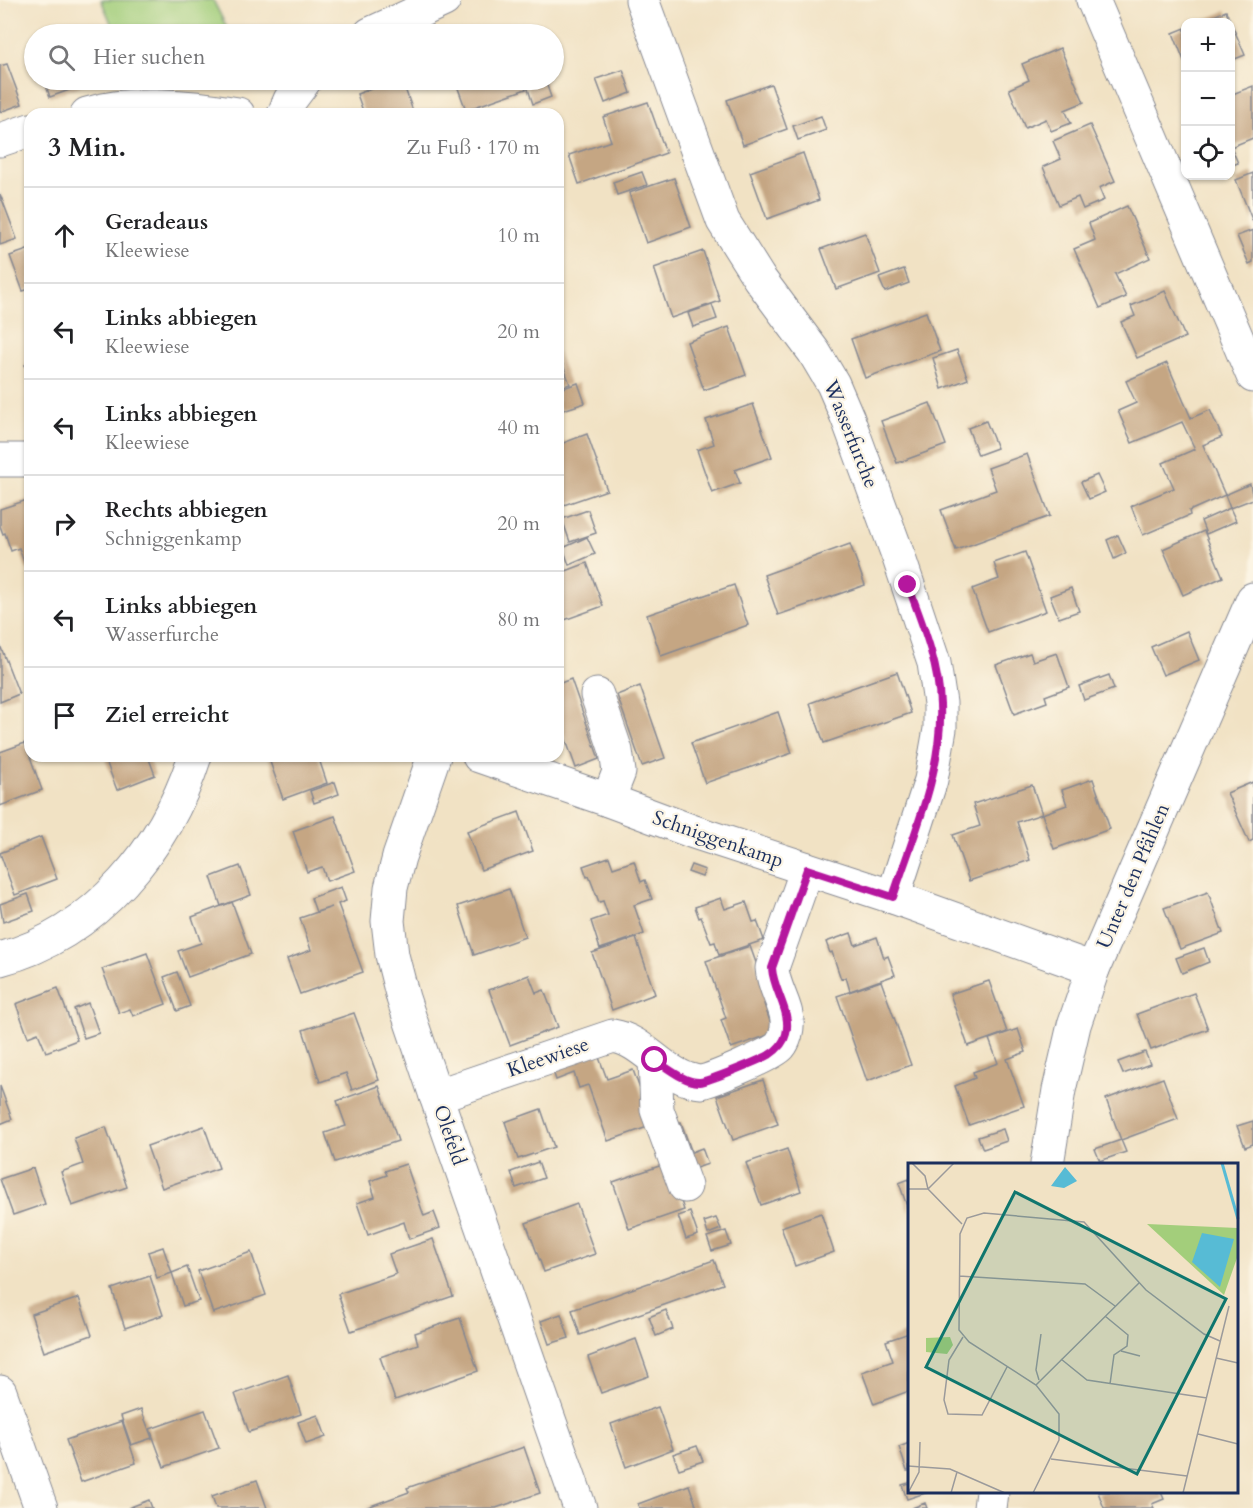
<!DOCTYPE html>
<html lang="de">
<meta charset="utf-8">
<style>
:root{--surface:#fff;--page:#f2f2f2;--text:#202124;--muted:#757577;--line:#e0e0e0}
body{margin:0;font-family:Cardo,serif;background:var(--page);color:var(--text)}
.controls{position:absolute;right:18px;top:18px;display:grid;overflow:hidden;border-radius:12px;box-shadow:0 2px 4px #0004}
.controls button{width:54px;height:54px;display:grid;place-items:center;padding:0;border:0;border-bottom:2px solid var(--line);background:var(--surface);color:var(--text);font:30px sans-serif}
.stop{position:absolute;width:18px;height:18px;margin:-14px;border:4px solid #b5179e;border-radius:50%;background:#fff}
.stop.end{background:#b5179e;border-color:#fff;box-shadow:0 2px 6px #0008}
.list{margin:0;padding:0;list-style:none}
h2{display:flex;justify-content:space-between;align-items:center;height:78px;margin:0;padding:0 24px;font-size:26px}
h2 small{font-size:20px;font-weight:400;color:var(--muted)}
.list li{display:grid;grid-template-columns:39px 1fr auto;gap:18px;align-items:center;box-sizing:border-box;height:96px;padding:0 24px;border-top:2px solid var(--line)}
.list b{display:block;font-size:22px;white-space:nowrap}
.list p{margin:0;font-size:20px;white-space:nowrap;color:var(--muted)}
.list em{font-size:20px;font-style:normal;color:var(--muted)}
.icon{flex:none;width:33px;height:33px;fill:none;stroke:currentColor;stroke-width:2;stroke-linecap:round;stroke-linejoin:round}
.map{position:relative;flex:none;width:1253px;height:1508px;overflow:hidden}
.search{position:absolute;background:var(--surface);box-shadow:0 2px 4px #0004;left:24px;top:24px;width:540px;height:66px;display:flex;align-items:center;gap:15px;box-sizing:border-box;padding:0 21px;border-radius:33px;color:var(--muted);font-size:22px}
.panel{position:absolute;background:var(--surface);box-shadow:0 2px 4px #0004;left:24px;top:108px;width:540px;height:654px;border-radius:18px}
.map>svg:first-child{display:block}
.green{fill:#a3ce7b;stroke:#5f7e6c;stroke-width:1.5}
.building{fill:#c5a683}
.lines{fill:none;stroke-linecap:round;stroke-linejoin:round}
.minor-casing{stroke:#868891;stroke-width:35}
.minor{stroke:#fff;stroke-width:33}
.route{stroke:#b5179e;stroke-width:8}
.labels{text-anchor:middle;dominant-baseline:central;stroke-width:4.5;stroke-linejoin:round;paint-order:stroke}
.street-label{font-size:20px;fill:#1b2f5e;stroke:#fcf5e5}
.inset-river{fill:none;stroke:#57bbd5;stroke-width:3}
.inset-road{fill:none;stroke:#9b9a9b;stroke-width:1.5}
.view{fill:#0f766e;fill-opacity:0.15;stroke:#0f766e;stroke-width:3}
.inset-edge{fill:none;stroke:#1b2f5e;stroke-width:3}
</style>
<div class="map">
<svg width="1253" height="1508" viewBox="0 0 1253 1508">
<rect width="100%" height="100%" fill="#fcf5e5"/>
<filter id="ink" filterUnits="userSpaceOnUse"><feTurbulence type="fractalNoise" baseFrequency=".0167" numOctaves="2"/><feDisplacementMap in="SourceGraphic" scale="12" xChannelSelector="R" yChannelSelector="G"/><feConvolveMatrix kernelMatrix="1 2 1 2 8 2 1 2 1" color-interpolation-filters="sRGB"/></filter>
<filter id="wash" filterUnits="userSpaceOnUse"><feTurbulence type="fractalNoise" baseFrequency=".008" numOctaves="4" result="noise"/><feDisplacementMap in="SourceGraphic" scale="24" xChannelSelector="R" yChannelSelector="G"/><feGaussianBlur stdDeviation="1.35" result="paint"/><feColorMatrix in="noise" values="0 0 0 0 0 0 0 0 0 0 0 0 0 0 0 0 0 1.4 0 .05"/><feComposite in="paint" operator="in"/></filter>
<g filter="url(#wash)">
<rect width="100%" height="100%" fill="#f1e2c4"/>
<g class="green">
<path d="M101,0h112l17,34h-114z"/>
<path d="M135,80h68l-1,8z"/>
</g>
<g id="blocks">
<g class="building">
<path d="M1226,11l19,44 -15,6v-39h-31z"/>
<path d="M1185,28v35l-12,-30z"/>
<path d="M1060,48l24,54 -19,8 6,13 -20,8 -5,-12 -21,9 -16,-39 20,-9 -7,-16z"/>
<path d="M7,64l15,40 -22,8v-46z"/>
<path d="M623,70l8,23 -26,10 -9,-24z"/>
<path d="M44,80h53l-47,17z"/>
<path d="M396,80h6l12,34h-50l-7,-20z"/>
<path d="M455,80h67l4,9 -60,21z"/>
<path d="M525,80h20l6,17 -18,7z"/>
<path d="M771,84l16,45 -44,16 -16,-45z"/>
<path d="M1253,86v52l-22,9 7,16 -8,3v-71z"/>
<path d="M648,102l18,51 -87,31 -10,-29 42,-14 -8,-24z"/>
<path d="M821,116l5,14 -28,10 -5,-14z"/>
<path d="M1090,125l25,56 -16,7 5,12 -21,9 -5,-12 -19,8 -16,-38 18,-8 -8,-18z"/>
<path d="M803,153l16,47 -52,19 -17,-47z"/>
<path d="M642,172l5,13 -30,10 -4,-13z"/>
<path d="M1253,173v49l-17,-42z"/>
<path d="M674,178l17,49 -45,16 -17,-50z"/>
<path d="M0,194l17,45 -17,6z"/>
<path d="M1127,206l23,52 -35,16 11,23 -26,11 -26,-59 21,-9 -6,-17z"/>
<path d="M1253,230v32l-4,2 -12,-28z"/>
<path d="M865,233l15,40 -44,16 -15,-40z"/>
<path d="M30,249v40l-7,2 -13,-35z"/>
<path d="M703,251l17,50 -49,17 -17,-50z"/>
<path d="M904,269l5,14 -24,9 -6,-14z"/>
<path d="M1165,291l20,46 -48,21 -16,-36 14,-6 -4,-10z"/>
<path d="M712,305l5,14 -24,8 -5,-14z"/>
<path d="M926,312l14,39 -75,27 -14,-39z"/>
<path d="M729,327l17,48 -42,15 -17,-48z"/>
<path d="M957,350l11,29 -26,10 -9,-31z"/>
<path d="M558,352l12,32 -12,4z"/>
<path d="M30,363v15l-5,-13z"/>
<path d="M1167,363l24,55 19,-8 12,27 -19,8 22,50 25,-11 3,15 -23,9 -5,-13 -36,16 1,4 -47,20 -12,-29 43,-18 -11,-25 32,-14 -13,-27 -50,21 -14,-32 18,-8 -10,-22z"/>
<path d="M578,383l7,20 -25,8 -2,-7v-14z"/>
<path d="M930,403l16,42 -49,18 -16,-42z"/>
<path d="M753,404l19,53 -37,13 5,13 -28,10 -15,-43 17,-6 -8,-24z"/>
<path d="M986,421l11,27 -19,7 -10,-27z"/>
<path d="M587,434l20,56 -49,17v-62z"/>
<path d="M1027,454l23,62 -94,34 -15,-40 55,-20 -8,-22z"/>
<path d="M1097,475l8,17 -16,7 -8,-17z"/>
<path d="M30,499v70l-3,1 -8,-22 -8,3 -6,-18 -2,1 -3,-8v-17z"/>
<path d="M1230,508l6,13 -30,13 -5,-13z"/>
<path d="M588,510l8,23 -26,9 -8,-23z"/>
<path d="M1204,531l19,46 -40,18 -20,-46z"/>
<path d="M1118,535l8,18 -12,6 -7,-19z"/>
<path d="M587,537l8,17 -26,11 -6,-17z"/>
<path d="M850,544l15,41 -87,30 -14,-40z"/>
<path d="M1025,552l21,59 -58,21 -16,-43 27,-10 -5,-16z"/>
<path d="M587,563l16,43 -44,16 -1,-48z"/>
<path d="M734,585l14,40 -87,31 -14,-41z"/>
<path d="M1071,588l8,23 -20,7 -9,-22z"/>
<path d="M1187,631l12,29 -36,15 -12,-28z"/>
<path d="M0,645l19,49 -19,8z"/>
<path d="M1030,653l3,8 24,-8 12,34 -24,9 2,6 -33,12 -18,-49z"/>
<path d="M897,672l14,41 -87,30 -14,-40z"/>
<path d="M1109,675l5,14 -30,11 -5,-14z"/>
<path d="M571,679l28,80 -23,9 -18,-50v-34z"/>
<path d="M640,686l25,72 -23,8 -25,-71z"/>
<path d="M778,712l14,41 -87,30 -14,-40z"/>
<path d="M558,723l5,13 -5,1z"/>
<path d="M25,743l17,47 -42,16v-54z"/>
<path d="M104,756h44l7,19 -38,15z"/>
<path d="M268,756h50l9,27 -44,16z"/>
<path d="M1093,779l17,50 -56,20 -12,-35 25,-9 -5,-15z"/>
<path d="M335,782l4,12 -25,9 -4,-12z"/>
<path d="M1253,782v58l-4,2 -22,-49z"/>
<path d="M1032,785l10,29 -25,8 13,38 -61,21 -16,-46 27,-9 -7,-22z"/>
<path d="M519,812l14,39 -52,19 -14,-39z"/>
<path d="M335,816l20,55 -28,10 -5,-14 -15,5 -14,-41z"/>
<path d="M41,837l16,42 -42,16 -15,-42z"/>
<path d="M609,857l4,11 21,-7 7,21 4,-2 7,19 -18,6 10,29 -44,15 -9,-28 17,-6 -5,-14 -4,1 -10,-26 -2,1 -4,-11z"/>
<path d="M691,865l14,5 -3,7 -14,-5z"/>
<path d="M240,866l11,29 -30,11 -10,-29z"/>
<path d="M341,887l5,14 -8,3 25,68 -63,22 -13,-35 24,-9 -11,-32 32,-11 -16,5 -5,-14z"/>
<path d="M509,889l16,48 -51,18 -16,-49z"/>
<path d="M1208,892l15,41 -43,16 -16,-41z"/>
<path d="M28,894l6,17 -31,11 -3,-18z"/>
<path d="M721,898l4,11 21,-7 7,20 4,-1 7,19 -45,15 -4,-13 -4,1 -10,-26 -2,1 -4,-11z"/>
<path d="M232,902l19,52 -63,23 -10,-26 23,-8 -9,-26z"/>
<path d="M851,933l4,12 22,-8 7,21 4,-2 7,19 -45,16 -4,-14 -5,2 -9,-27 -2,1 -4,-11z"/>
<path d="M636,938l19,56 -43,16 -20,-57z"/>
<path d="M750,946l20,56 -6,2 10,29 -43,15 -10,-28 5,-2 -20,-57z"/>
<path d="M1204,948l5,14 -27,11 -6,-15z"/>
<path d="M147,953l19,51 -33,12 -3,-7 -11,4 -17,-44z"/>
<path d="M177,972l13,34 -13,5 -13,-34z"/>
<path d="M529,975l7,18 8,-3 14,37 -48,18 -21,-55z"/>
<path d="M881,981l30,84 -44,16 -30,-85z"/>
<path d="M989,981l18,51 -39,14 -18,-52z"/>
<path d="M58,988l19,52 -31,12 -8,-19 -10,4 -12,-33z"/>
<path d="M1194,993l14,36 -57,21 -14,-36z"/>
<path d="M88,1003l11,30 -15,5 -10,-29z"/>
<path d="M354,1013l25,67 -27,10 -6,-17 -26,9 -17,-52z"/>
<path d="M1018,1029l8,23 -19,7 17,47 -55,19 -14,-39 20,-8 -2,-6 25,-9 -9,-24z"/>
<path d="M597,1052l10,27 26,-9 20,55 -45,16 -20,-56 -9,3 -5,-15 -18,7 -4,-12z"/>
<path d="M1145,1052l5,12 -27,10 -5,-12z"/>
<path d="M1163,1078l15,41 -57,21 5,12 -26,9 -5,-12 26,-9 -15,-41z"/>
<path d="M763,1080l15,44 -45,16 -16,-44z"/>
<path d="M0,1086l12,33 -12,5z"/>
<path d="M379,1086l19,55 -63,21 -10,-29 21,-7 -9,-25z"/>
<path d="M541,1109l13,38 -36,12 -13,-37z"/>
<path d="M1253,1121v23l-8,3 -8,-21z"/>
<path d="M681,1122l10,28 -12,5 -10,-29z"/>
<path d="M204,1126l15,42 -57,20 -15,-42z"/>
<path d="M106,1127l21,60 -55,19 -11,-34 22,-8 -9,-26z"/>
<path d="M1003,1129l4,12 -24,8 -5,-12z"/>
<path d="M702,1148l6,16 -18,6 -6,-15z"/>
<path d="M787,1149l14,42 -40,14 -15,-42z"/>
<path d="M538,1162l6,16 -28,10 -5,-16z"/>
<path d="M668,1163l16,47 -55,19 -16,-47z"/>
<path d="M406,1164l18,52 10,-4 6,16 -31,11 -5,-17 -36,13 -11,-32 18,-6 -5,-16 17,-6 -2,-4z"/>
<path d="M33,1168l12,36 -32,11 -13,-36z"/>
<path d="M909,1179v33l-10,-29z"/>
<path d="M577,1204l18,50 -51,18 -18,-49z"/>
<path d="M690,1212l8,23 -12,4 -8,-23z"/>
<path d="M821,1213l13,39 -39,14 -14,-39z"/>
<path d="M716,1218l5,11 -13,5 -4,-12z"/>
<path d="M726,1231l5,14 -19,6 -5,-14z"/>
<path d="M433,1239l20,57 -102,35 -13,-37 58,-20 -7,-20z"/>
<path d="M163,1247l9,26 -15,5 -9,-26z"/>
<path d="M251,1252l15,43 -53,18 -15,-42z"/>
<path d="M714,1260l9,24 -143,51 -8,-25z"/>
<path d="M187,1267l12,34 -16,5 -11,-33z"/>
<path d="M150,1276l13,39 -38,13 -13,-39z"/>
<path d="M79,1298l13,37 -48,17 -13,-38z"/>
<path d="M666,1310l7,19 -17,7 -7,-19z"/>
<path d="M561,1314l8,24 -20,6 -8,-23z"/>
<path d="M460,1318l18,53 -83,29 -15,-43 38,-13 -3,-11z"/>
<path d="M909,1333v58l-35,13 -12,-32 31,-11 -7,-20z"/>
<path d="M636,1339l13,37 -48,17 -13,-36z"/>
<path d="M288,1375l13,39 -52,18 -14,-38z"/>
<path d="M658,1407l15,42 -47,18 -15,-43z"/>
<path d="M141,1409l11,29 -21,7 -10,-29z"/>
<path d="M205,1410l14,38 -55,19 -14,-38z"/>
<path d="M318,1415l8,22 -20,7 -8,-22z"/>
<path d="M122,1421l14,42 -55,19 -15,-42z"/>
<path d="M909,1443v28h-2l-8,-24z"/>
<path d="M697,1446l6,15 -24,8 -6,-15z"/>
<path d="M524,1447l16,46 -44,15h-131l44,-16 -2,-4z"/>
<path d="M257,1480l10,28h-51l-4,-12z"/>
<path d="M909,1483l1,9h18l-21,7 -5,-14z"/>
<path d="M689,1485l8,23h-58l-1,-4z"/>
<path d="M1098,1492h63l3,7 -12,5 2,4h-50z"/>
<path d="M149,1500l3,8h-24z"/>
<path d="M925,1503l2,5h-15z"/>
</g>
</g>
</g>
<g filter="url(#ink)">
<use href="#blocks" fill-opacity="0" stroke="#868891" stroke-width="1.5"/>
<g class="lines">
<defs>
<g id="minor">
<path d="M642,0l81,221 36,57 55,74 19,32 15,35 51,139 35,105 6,40v26l-9,51 -38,117"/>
<path d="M1093,0l160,376"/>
<path d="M370,34l74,-34"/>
<path d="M87,114c47,-14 103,-8 151,0"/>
<path d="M284,114l6,-14 15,-20"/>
<path d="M0,140l30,-10"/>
<path d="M0,460h30"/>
<path d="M597,695l19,56 3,21 -11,28"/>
<path d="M434,756l-35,101 -8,31 -3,33 4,34 11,43 33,98 144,412"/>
<path d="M479,756l129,44 86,32 199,65 200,72"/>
<path d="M0,959c96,-25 166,-112 195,-203"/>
<path d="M655,1060l2,50 28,76"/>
<path d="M436,1096l177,-60c28,4 47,34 74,43 4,1 10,3 14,3 11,-2 73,-28 79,-36 5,-6 8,-17 7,-26 -1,-16 -14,-33 -15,-52l35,-99"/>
<path d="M1047,1164l12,-74 15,-65 19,-56 160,-370"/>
<path d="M0,1392l41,116"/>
<path d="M990,1508l2,-16"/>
</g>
</defs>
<use href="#minor" class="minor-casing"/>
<use href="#minor" class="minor"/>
</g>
</g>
<g class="lines" filter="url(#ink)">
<path class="route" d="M655,1060c13,8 30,23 45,22 9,-1 60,-22 69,-27 8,-5 15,-12 17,-21 6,-22 -13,-44 -14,-66l35,-99 86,28c20,-61 50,-127 47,-192 -1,-41 -18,-82 -32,-120"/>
</g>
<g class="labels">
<g class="street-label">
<text transform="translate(851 434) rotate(68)">Wasserfurche</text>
<text transform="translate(718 839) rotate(19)">Schniggenkamp</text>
<text transform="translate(1133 876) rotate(-67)">Unter den Pfählen</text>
<text transform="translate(548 1057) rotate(-19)">Kleewiese</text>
<text transform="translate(450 1135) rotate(71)">Olefeld</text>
</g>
</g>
<g transform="translate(908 1163)">
<rect width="330" height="330" fill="#f1e2c4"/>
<path d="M239,61l91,4 -1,30 -13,37zM42,174l3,8 -6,9 -21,-2v-14z" fill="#a3ce7b"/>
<path d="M157,4l12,14 -13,7 -13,-2zM294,70l32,6 -14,48 -28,-25z" fill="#57bbd5"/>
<path class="inset-river" d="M314,0l16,56"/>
<path class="inset-road" d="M4,0l13,13 3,13M74,0h36M0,26h20M20,26l34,35M20,26l26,-26M51,113l126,8 30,22M197,153l23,19 -1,11 -13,9 -4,29M55,174l-14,23 -5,40 4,14 34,1 25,-48M213,188l19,5M308,195l22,5M153,196l26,21 120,18M131,217l-3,-10 5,-36M128,222l103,-102M290,271l40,10M143,296l136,17M0,303l42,3 55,24M0,330l11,-21 1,-30M43,330l6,-21M125,330l26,-53v-26l-23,-29 -67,-43 -10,-12 1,-96 7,-16 17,-5 100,9 62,68 58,44 16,7M275,330l46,-187"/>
<path class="view" d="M107,29l211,107 -89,175 -211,-107z"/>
<rect width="330" height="330" class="inset-edge"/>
</g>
</svg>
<div class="controls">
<button>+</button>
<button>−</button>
<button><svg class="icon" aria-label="locate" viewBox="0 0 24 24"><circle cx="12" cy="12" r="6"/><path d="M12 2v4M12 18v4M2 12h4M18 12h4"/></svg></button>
</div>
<div class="stop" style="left:655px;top:1060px"></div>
<div class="stop end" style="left:908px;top:585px"></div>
<div class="search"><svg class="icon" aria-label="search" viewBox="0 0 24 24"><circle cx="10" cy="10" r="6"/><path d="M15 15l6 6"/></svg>Hier suchen</div>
<section class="panel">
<h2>3 Min.<small>Zu Fuß · 170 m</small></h2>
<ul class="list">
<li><svg class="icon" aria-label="ahead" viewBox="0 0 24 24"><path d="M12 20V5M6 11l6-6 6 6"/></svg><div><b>Geradeaus</b><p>Kleewiese</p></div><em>10 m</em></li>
<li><svg class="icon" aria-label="left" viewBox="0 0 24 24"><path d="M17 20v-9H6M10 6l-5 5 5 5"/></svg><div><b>Links abbiegen</b><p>Kleewiese</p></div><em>20 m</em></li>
<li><svg class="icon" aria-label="left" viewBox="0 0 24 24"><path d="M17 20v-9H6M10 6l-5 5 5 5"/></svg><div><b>Links abbiegen</b><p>Kleewiese</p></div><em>40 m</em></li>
<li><svg class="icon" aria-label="right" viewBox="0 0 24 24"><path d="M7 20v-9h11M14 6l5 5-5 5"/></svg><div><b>Rechts abbiegen</b><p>Schniggenkamp</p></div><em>20 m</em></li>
<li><svg class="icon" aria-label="left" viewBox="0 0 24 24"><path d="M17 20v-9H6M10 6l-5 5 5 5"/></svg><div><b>Links abbiegen</b><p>Wasserfurche</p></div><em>80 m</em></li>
<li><svg class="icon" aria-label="arrive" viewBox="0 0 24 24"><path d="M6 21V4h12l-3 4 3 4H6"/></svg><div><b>Ziel erreicht</b></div></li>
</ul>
</section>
</div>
